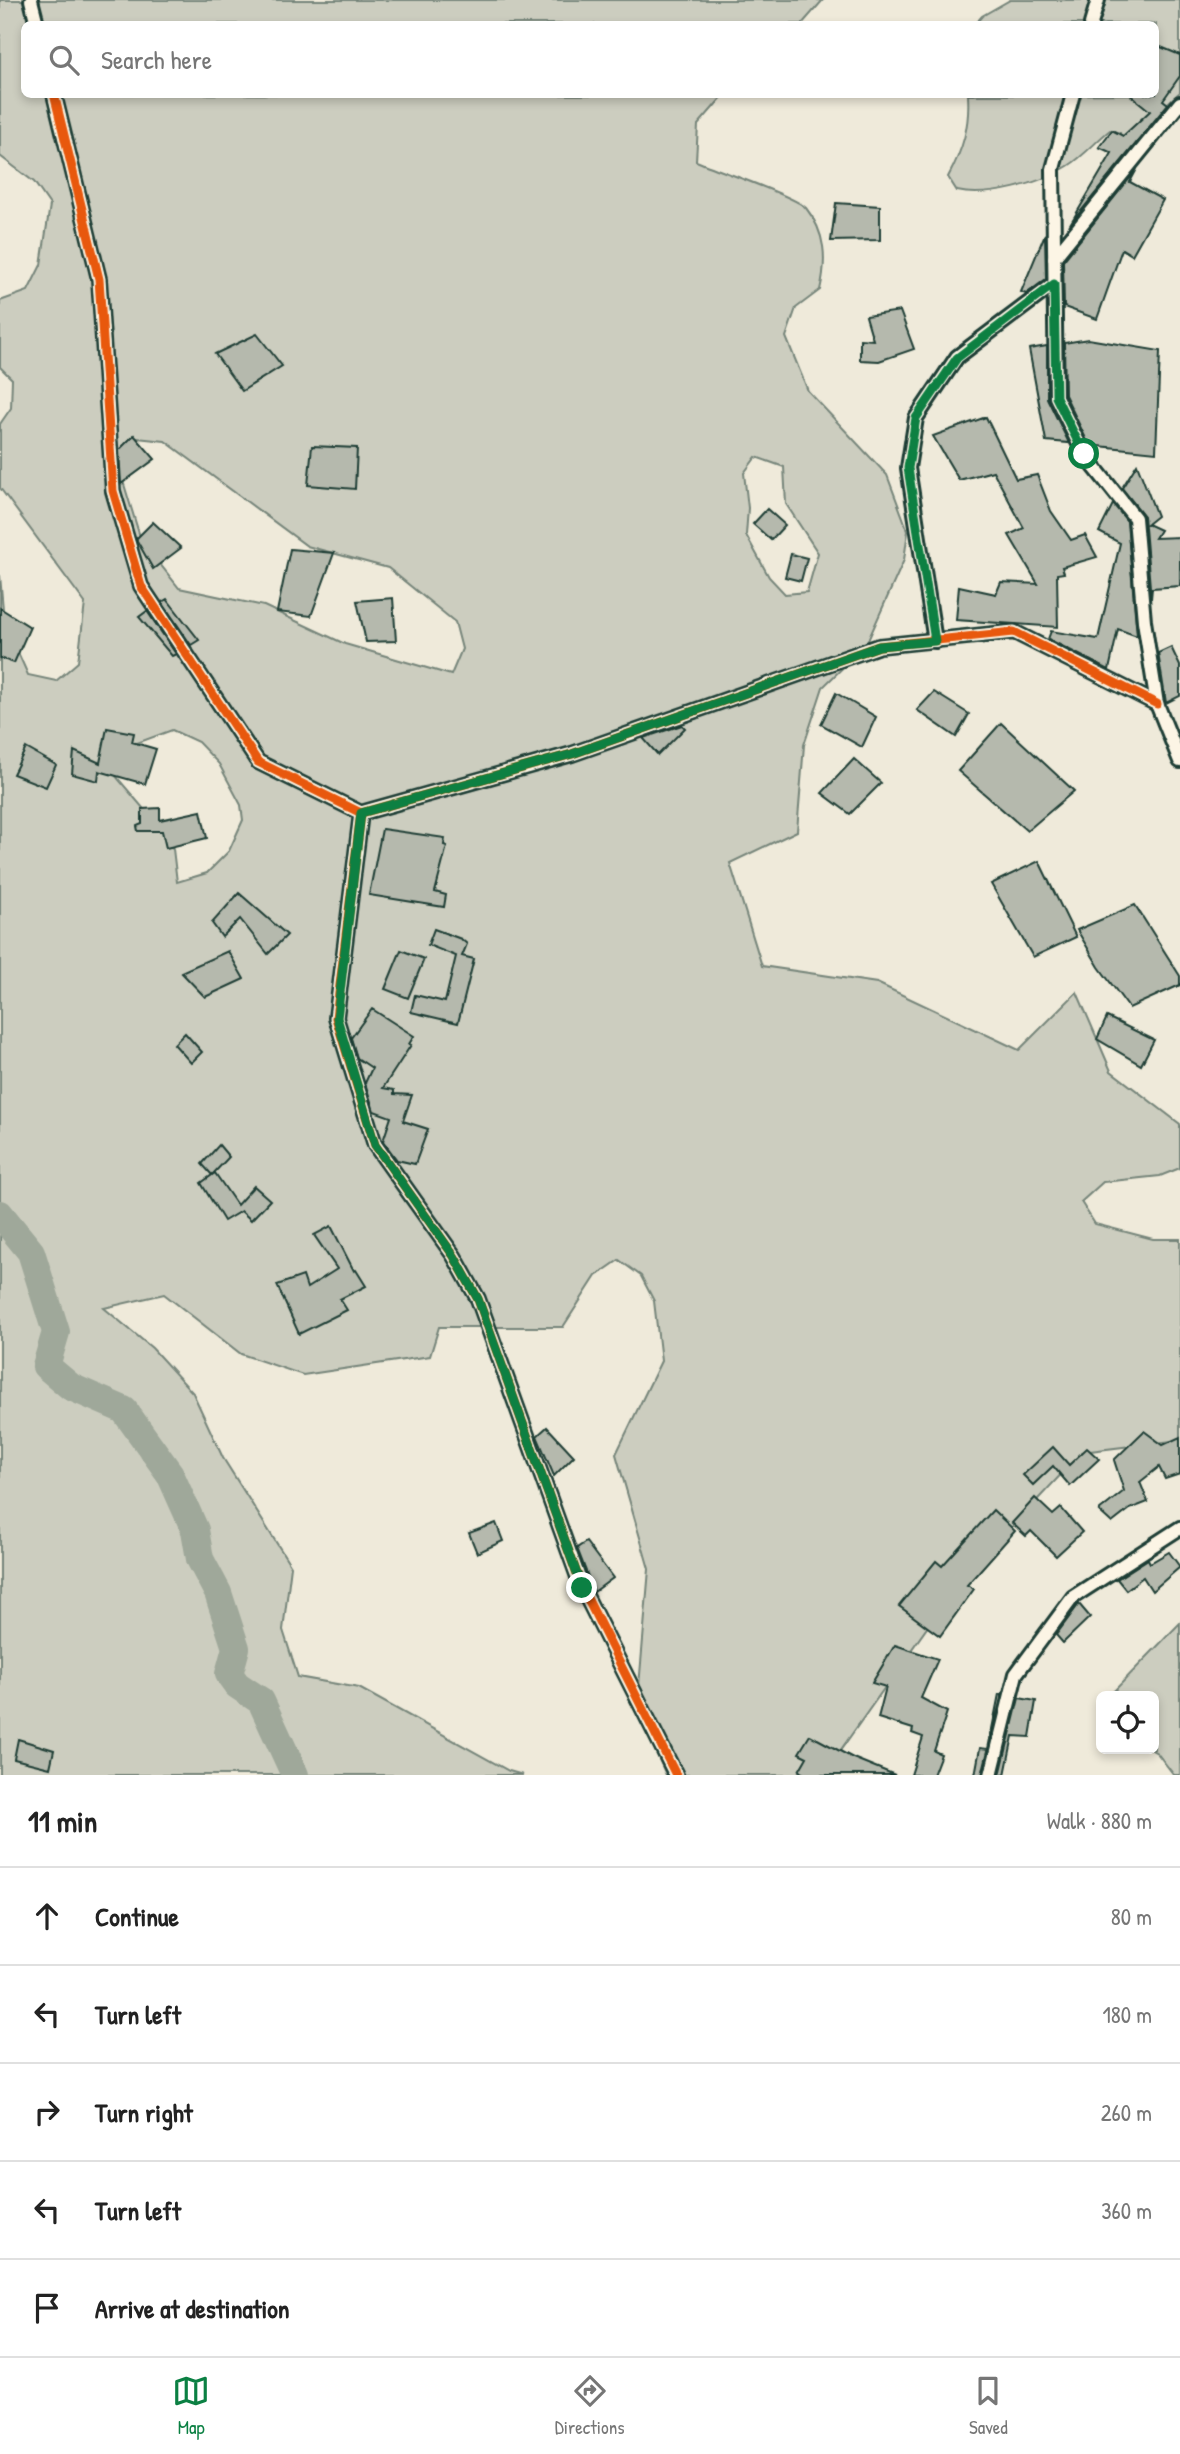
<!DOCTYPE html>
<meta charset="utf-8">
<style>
:root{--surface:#fff;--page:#f6f6f6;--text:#222;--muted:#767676;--line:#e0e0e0;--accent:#0b8043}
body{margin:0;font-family:"Patrick Hand",sans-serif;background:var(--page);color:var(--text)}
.controls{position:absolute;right:21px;bottom:21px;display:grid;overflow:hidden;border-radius:10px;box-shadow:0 4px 10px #0003}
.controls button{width:63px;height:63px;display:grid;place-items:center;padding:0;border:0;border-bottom:2px solid var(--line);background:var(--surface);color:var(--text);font:35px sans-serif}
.stop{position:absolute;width:21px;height:21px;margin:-16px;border:5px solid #0b8043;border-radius:50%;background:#fff}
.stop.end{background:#0b8043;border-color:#fff;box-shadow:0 2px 7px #0008}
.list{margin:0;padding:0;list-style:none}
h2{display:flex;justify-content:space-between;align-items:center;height:91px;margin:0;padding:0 28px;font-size:30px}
h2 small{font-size:23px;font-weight:400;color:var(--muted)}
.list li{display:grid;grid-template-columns:46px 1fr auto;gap:21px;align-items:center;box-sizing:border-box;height:98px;padding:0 28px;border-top:2px solid var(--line)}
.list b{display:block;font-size:26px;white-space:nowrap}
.list em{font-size:23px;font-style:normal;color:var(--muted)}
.icon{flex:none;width:38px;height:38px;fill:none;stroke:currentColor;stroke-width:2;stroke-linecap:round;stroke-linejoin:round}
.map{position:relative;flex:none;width:1180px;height:1775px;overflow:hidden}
.search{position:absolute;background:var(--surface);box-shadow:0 4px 10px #0003;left:21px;right:21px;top:21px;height:77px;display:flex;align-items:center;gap:18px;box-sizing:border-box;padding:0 24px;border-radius:10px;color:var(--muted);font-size:26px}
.sheet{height:581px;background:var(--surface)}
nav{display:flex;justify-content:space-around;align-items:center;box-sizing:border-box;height:98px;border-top:2px solid var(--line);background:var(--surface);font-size:19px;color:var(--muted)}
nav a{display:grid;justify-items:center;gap:4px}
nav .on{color:var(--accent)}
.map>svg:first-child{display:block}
.green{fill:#cccdbf;stroke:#76857a;stroke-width:2;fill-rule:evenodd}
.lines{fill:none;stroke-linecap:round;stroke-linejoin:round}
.river{stroke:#9fa89a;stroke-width:28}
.building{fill:#b5b9ad;stroke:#1f3d34;stroke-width:2}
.minor-casing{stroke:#1f3d34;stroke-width:18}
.minor{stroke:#fcf5e5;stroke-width:12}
.cycleway-casing{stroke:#fcf5e5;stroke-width:13}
.cycleway{stroke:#e8590c;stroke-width:9}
.route{stroke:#0b8043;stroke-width:9}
</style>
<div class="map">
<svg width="1180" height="1775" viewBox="0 0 1180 1775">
<rect width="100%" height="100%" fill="#efeada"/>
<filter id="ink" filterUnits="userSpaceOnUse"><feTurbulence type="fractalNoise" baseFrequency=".0143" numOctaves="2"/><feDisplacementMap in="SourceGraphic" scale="14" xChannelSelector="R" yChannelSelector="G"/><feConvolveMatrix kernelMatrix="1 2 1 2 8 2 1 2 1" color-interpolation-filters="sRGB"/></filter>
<g filter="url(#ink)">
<g class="green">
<path d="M0,0h823l-21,24h-778v70l700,1 -26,30 -2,36c19,8 101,36 110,47 20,25 21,52 14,82l-24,18 -10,29 22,54 79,84 21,56 -4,29 -38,85 -43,42 -19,58 -7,86 -67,32 32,103 115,17 142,67 58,-58 34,79 69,53v44l-20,8 -57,6 -22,20 14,22 58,15h27v201l-98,12 -127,136 -132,187h-157l-29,-65 12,-141 -33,-115 45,-93 -7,-60 -13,-25 -22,-16 -23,16 -33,51h-124l-9,29 -127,19 -62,-21 -77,-60 -60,14 48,40 41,45 30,65 68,108 -8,64 15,47 61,11 150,83 14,4h-523v-1200l4,46 24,54 28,6 22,-19 7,-59 -85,-115v-64l11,-16 1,-29 -12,-12v-66l28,-10 13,-26 9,-60 -16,-23 -34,-26zM137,438l28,3 142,105 81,22 67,54 7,27 -11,26 -106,-31 -81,-38 -85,-18 -38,-48 -25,-82zM756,457l28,10 2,37 32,49 -11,39 -22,2 -16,-17 -23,-42 2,-27 -4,-35zM172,730l26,12 21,22 22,41 2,15 -14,31 -22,22 -30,9 -4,-33 -7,-14 -57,-67 17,-21z"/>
<path d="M1010,0h170v92l-64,58 4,-17 -10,-3c-14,11 -27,27 -42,36 -28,18 -80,32 -111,25l-9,-14c15,-28 22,-51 20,-82l188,-1v-70h-181l7,-8z"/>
<path d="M1180,1623v152h-6l-17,-22 -7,-4h4v-53h-45z"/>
</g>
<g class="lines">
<path class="river" d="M0,1214l31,38 25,80 -10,34 25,21 53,23 46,64 25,56 5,29 18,34 18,55 -7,26 8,11 24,16 34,74"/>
</g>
<g class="building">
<path d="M1156,45l24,10v21l-17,24 5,4 -99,122 43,-73 -13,-6 13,-17 11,6 27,-25 -21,-17h27z"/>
<path d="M1137,169l-7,13 33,18 -31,55 -10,-6 -25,70 -33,-12 -1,-46z"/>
<path d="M836,203l44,3v34l-49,1z"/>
<path d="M1045,234l1,45 -20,15 -5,-2z"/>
<path d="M900,311l14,38 -35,12 -19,-1v-21l13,1 -7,-24z"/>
<path d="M257,334l25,32 -40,25 -27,-37z"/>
<path d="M1088,339l72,12 -4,101 -67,-7 -24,-50 -1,-52z"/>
<path d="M1047,346v52l22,45 -23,-2 -17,-92z"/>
<path d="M986,417l30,62 21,-4 14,36 20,29 14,-5 12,22 -35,10 2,6 -7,1 1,53 -102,-7 3,-34 37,8 5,-12 37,2 -29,-49 15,-7 -31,-57 -34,9 -26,-44z"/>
<path d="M134,435l21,24 -34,25 -2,-34z"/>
<path d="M312,446l45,2 -2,41 -47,-4z"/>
<path d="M1137,464l20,52 -10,8 13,6 -5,8 25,-1v49l-28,2 -1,11 -7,-83 -22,-28z"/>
<path d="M1113,504l14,17 10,115 -19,-7 -9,41 -61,-31 3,-8 47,8 22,-96 -21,-11z"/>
<path d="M767,509l18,16 -14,15 -18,-16z"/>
<path d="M153,522l28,26 -28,21 -17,-30z"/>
<path d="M290,549l44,4 -23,63 -34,-4z"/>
<path d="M791,554l16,4 -6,23 -16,-4z"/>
<path d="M393,598l3,43 -30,1 -9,-41z"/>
<path d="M167,599l32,41 -8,5 -29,-43z"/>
<path d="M0,608l30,19 -16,36 -14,-5z"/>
<path d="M147,611l29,43 -4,2 -33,-39z"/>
<path d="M1171,647l9,19v30l-14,7 -8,-50z"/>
<path d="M934,692l35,22 -13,23 -39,-27z"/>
<path d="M836,693l40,24 -14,30 -41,-23z"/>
<path d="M1001,723l73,68 -47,40 -69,-60z"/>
<path d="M682,725l3,3 -27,27 -15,-17z"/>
<path d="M107,728l27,5 -2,9 24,7 -11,35 -46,-13 -1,10 -26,-7 2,-23 26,12z"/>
<path d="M26,748l30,17 -10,22 -33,-13z"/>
<path d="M854,759l27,24 -31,31 -28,-21z"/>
<path d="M160,808v12l41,-9 6,27 -41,10 -4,-17h-24l-1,-5 5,-2v-15z"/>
<path d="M382,829l63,9 -1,7 3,1 -12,46 11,3 -2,12 -75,-12z"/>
<path d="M1039,861l37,76 -43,20 -42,-73z"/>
<path d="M239,893l48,42 -19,19 -28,-35 -18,18 -10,-14z"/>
<path d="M1135,905l45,71v9l-51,23 -30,-41 -22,-37z"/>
<path d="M434,929l27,10 6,5 -5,12 12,3 -16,64 -47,-11 4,-17 30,7 11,-46 -28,-11z"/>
<path d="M401,950l23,9 -16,39 -23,-9z"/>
<path d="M228,951l16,28 -39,18 -24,-25z"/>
<path d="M372,1009l42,27 -5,8 2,1 -28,43 11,2v4l18,1 -9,26 25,8 -13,35 -18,-4 -14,-19 8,-24 -17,-6 -9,-28 7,-15 -15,-10 -6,-20z"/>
<path d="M1107,1017l47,23 -13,25 -44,-26z"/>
<path d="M185,1033l17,19 -11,11 -17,-19z"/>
<path d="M219,1145l10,12 -17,18 -10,-11z"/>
<path d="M215,1173l22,32 17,-19 16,14 -19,20 -10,-9 -17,10 -23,-38z"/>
<path d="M331,1226l23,45 2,-1 10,16 -26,13 7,11 -48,24 -22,-49 26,-9 4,12 30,-19 -23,-34z"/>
<path d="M547,1427l27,29 -20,20 -17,-40z"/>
<path d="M1144,1431l19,14 17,-8v37l-15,5 -6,-12 -19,15 8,20 -18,7 -18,14 -13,-12 25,-20 -10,-31z"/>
<path d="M1053,1447l16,18 18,-17 12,11 -29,27 -17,-20 -20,19 -10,-10z"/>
<path d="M1035,1498l18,17 8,-7 21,24 -26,24 -25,-25 -5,5 -14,-13z"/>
<path d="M993,1510l22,21 -48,54 7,4 -34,47 -41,-30 37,-45 6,5z"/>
<path d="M496,1523l7,18 -26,12 -8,-20z"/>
<path d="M586,1542l27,36 -19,14 -17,-44z"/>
<path d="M1169,1552l11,15 -28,24 -9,-14 -17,13 -9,-11 31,-20 2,4z"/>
<path d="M1079,1604l11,13 -27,26 -7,-8z"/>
<path d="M895,1645l43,14 -17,39 26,14 -13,39 7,3 -8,21h-22l12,-38 -11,-4 1,-4 -35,-11 8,-31 -14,-4z"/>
<path d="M999,1694h3l-20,81h-7l5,-27 8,1z"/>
<path d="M1019,1698l17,3 -6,36 -17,-1 -8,39h-5z"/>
<path d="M810,1735l43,23 42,17h-89l-7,-4 8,-14 -8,-4z"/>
<path d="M18,1739l36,11 -4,18 -36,-9z"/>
</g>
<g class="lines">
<defs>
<g id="minor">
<path d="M31,0l6,24"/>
<path d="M1091,24l7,-24"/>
<path d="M54,94l45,185 14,212 28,95 117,176 103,51 211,-59 307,-108 135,-14 143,72"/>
<path d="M1073,94l-20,75 3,228 28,57 51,64 9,103 13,83 23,57"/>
<path d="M1054,258l126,-155"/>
<path d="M935,641l-27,-173 8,-50 41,-61 97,-73"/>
<path d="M361,813l-25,205 39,127 79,111 24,43 104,289 94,187"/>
<path d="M991,1775l25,-101 57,-77 107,-69"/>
</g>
</defs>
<use href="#minor" class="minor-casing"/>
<use href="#minor" class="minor"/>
<defs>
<g id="cycleway">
<path d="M54,94l45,185 14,212 28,95 117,176 103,51 211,-59 307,-108 135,-14 143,72"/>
<path d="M361,813l-25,205 39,127 79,111 24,43 104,289 94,187"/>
</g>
</defs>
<use href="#cycleway" class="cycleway-casing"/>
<use href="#cycleway" class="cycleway"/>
</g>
</g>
<g class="lines" filter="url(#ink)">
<path class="route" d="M582,1588l-104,-289 -24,-43 -79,-111 -38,-127 24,-205 211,-59 307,-108 56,-5 -27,-173 8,-50 41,-60 97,-74 2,113 28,57"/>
</g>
</svg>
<div class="controls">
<button><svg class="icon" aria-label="locate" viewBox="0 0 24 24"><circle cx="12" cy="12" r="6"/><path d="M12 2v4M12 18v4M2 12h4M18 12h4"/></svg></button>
</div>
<div class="stop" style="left:1084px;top:454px"></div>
<div class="stop end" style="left:582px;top:1588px"></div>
<div class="search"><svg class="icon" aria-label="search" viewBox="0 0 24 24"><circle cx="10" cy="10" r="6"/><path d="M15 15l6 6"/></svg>Search here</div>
</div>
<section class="sheet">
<h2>11 min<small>Walk · 880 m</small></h2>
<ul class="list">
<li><svg class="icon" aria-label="ahead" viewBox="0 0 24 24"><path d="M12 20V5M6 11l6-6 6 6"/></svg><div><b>Continue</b></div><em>80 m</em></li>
<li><svg class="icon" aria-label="left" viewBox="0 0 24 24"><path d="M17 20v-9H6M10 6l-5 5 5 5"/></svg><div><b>Turn left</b></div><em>180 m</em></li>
<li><svg class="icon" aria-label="right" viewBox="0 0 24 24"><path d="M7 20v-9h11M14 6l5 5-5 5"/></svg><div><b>Turn right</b></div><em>260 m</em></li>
<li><svg class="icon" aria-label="left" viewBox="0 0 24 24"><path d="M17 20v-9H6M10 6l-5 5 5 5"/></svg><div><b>Turn left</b></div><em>360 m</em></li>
<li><svg class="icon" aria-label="arrive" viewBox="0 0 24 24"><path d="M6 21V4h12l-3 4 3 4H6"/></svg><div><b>Arrive at destination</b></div></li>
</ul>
</section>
<nav>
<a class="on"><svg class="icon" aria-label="map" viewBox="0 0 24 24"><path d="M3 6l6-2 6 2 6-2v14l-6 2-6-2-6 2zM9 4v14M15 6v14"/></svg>Map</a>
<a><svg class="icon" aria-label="directions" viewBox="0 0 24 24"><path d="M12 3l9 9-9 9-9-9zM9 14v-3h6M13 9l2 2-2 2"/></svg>Directions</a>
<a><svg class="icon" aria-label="saved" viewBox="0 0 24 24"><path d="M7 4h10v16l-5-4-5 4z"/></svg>Saved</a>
</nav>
